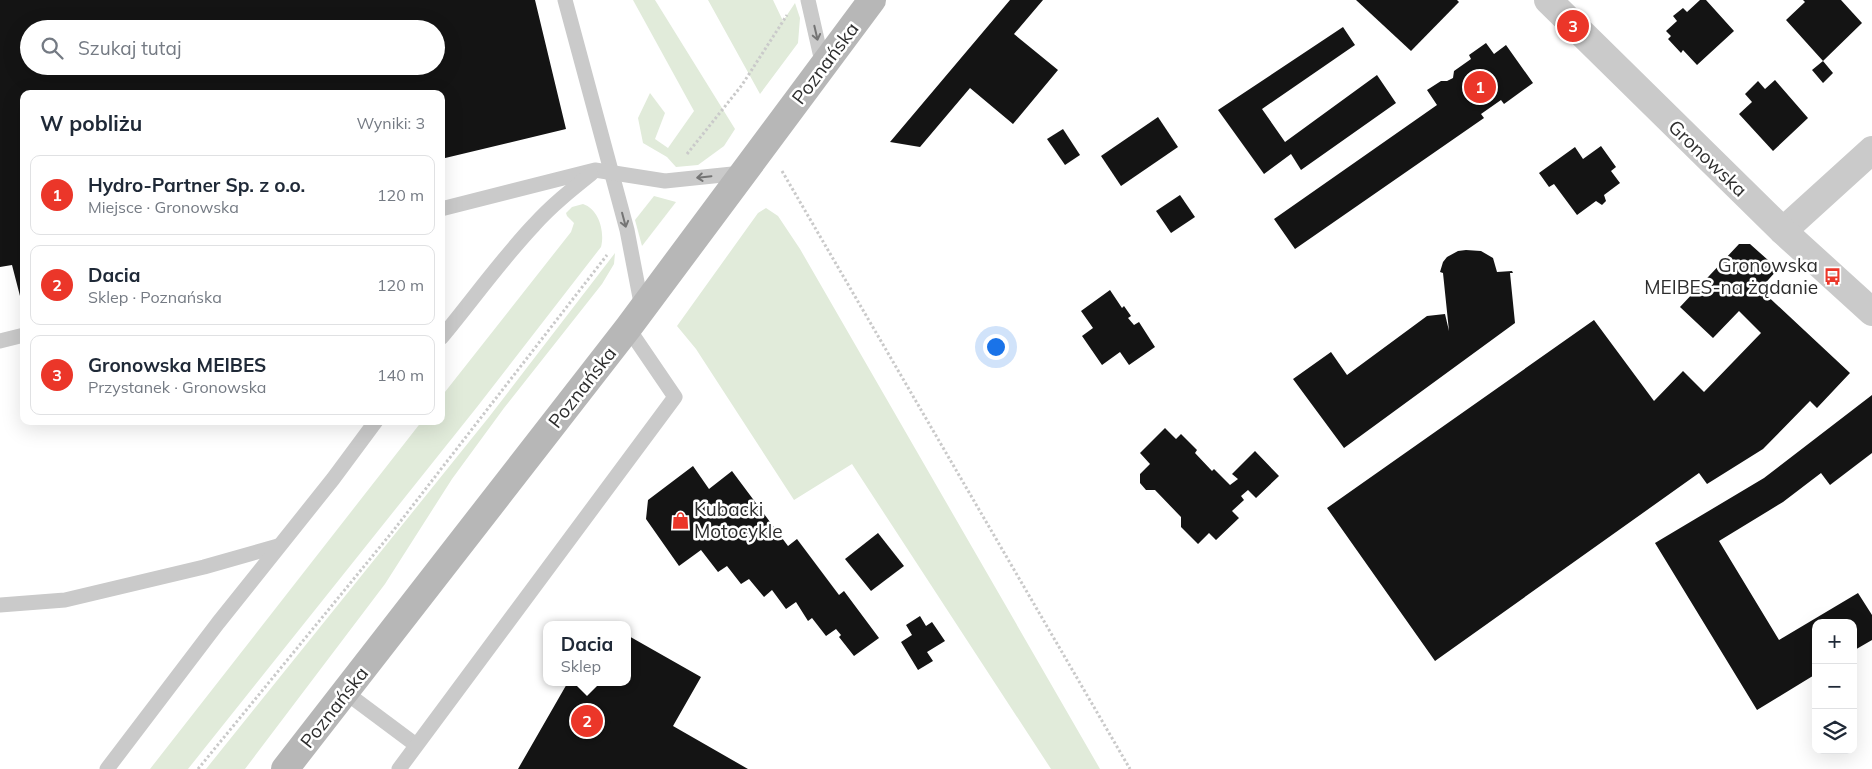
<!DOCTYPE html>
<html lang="pl">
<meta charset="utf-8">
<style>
:root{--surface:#fff;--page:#f2f2f3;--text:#1f2937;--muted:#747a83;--line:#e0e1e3;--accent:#eb3629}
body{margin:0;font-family:Mulish,sans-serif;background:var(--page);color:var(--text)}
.controls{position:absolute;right:15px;bottom:15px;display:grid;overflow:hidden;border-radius:10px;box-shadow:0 5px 20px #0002}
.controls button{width:45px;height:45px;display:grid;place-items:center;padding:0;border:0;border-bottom:1px solid var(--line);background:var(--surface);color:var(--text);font:25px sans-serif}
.you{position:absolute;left:995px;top:346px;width:18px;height:18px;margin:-12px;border:4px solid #fff;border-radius:50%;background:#1a73e8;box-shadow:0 0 0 8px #1a73e833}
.badge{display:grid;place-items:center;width:32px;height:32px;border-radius:50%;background:var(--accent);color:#fff;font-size:16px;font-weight:700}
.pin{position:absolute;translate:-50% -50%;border:2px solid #fff;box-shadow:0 1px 5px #0006}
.popup{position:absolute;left:543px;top:621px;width:88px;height:65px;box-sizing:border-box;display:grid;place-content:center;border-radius:10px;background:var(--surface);filter:drop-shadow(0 1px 4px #0005);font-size:16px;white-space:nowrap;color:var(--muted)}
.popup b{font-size:19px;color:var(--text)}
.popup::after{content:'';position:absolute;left:50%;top:100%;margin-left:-10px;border:10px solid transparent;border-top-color:var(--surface)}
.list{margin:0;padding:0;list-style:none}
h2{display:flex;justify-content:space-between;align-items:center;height:65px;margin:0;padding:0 20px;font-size:21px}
h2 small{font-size:16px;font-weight:400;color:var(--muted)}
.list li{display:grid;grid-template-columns:32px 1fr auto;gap:15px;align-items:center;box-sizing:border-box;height:80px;margin:0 10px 10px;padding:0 10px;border:1px solid var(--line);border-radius:10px}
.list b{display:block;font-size:19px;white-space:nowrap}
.list p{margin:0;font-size:16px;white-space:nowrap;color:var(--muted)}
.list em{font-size:16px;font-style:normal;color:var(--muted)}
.icon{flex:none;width:28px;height:28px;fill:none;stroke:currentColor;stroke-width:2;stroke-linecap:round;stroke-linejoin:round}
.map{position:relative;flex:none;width:1872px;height:769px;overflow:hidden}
.search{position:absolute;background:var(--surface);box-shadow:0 5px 20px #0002;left:20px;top:20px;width:425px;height:55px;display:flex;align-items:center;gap:12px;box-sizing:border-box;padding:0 18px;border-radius:28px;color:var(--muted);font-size:19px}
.panel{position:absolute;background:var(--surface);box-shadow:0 5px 20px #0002;left:20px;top:90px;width:425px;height:335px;border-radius:10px}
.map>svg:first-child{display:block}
.green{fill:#e1ebda}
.building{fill:#141414;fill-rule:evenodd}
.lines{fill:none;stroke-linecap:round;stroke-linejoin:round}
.path{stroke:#cacaca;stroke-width:3;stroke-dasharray:2.5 2.5;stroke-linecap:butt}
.service{stroke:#cacaca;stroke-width:15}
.minor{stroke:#cacaca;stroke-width:28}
.tertiary{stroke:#cacaca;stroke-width:28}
.secondary{stroke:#b7b7b7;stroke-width:28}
.oneway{stroke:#747474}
.labels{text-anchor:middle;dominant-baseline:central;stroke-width:5;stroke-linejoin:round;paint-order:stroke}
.street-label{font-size:19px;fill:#2d2d2d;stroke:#fff}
.poi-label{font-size:19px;fill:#2d2d2d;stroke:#fff;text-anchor:end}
</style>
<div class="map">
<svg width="1872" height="769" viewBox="0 0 1872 769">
<rect width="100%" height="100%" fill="#fff"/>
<g class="green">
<path d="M633,0h22l80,129 -11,17 -26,19 -22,2 -9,-10 -24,-14 -5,-25 12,-25 15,20 -10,26 13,9 26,-37z"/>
<path d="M708,0h65l10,21 12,-18 5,15 -2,25 -38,51z"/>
<path d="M654,196l22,6 -34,44 -7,-26z"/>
<path d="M583,204c16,5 22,28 18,43l-124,160 -289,362h-38l272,-348h19v-24l130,-165 3,-9 -7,-7 -1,-3 6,-6z"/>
<path d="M766,208l12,8 22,33 300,520h-49l-199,-305 -58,36 -98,-151 -19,-23 81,-113z"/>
<path d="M615,253l-1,11 -12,20 -98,124 -52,71 -67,105 -140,185h-39l283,-352z"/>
</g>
<g class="building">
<path d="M0,0h535l31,129 -125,30v-65h-417v201l-4,1 -8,-31 -12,2zM29,29h407v37h-407z"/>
<path d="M1010,0h33l-29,34 44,36 -45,54 -43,-36 -50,59 -30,-5z"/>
<path d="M1356,0h101l2,2 -48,49z"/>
<path d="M1700,0h6l28,31 -37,34 -14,-15 -2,3 -13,-14 3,-3 -5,-5 11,-10 -4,-5 10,-8 4,4z"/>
<path d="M1803,0h38l21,23 -39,38 10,12 -10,10 -11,-13 11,-9 -37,-41 19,-18z"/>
<path d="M1343,27l12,18 -93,64 23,33 92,-67 19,28 -95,67 -10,-16 -27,20 -46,-64z"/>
<path d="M1486,43l8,11 12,-9 27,38 -29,21 -3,-4 -20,14 3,4 -189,131 -21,-30 163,-114 -10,-15 14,-9h6l6,-3 1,-7 17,-12 -2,-4z"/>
<path d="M1775,80l33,38 -35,33 -34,-37 13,-12 -7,-8 13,-13 7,8z"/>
<path d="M1158,117l20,30 -57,39 -20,-30z"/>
<path d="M1063,129l17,26 -15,10 -18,-26z"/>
<path d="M1601,146l15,21 -5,4 9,12 -16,12 2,6 -4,4 -6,-4 -19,14 -23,-31 -5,3 -10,-14 36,-26 8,12z"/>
<path d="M1180,195l15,22 -24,16 -15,-22z"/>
<path d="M1739,244h11l28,25 -18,20 90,84 -33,35 -7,-7 -47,48 -56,35 -8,-11 -264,188 -108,-153 267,-188 60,81 29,-30 21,21 57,-59 -22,-22 -26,27 -33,-31z"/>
<path d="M1466,250l15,1 12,7 4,14 15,-1 1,2h-3l5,50 -171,125 -51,-69 38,-27 16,23 80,-59 18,-2 4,17 -6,-58 -3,-1 3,-10 4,-5 11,-6z"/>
<path d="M1110,290l12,18 2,-2 7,10 -3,2 6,7 5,-3 16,25 -26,18 -9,-13 -18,13 -20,-29 11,-8 -12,-17z"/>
<path d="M1872,395v58l-42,32 -9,-12 -38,29 -64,39 60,99 79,-47 14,22v25l-19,11v-28h-37v51l-59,36 -102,-167 109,-65z"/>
<path d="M1165,428l11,11 5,-5 16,16 -2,3 17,18 2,-2 16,16 8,-6 -6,-5 23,-23 24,25 -23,22 -8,-8 -7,6 3,4 -12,11 7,7 -23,22 -7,-7 -11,11 -17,-17v-10l-26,-27h-9l-6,-7v-9l10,-10 -10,-11z"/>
<path d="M693,466l16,23 23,-18 56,75 9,-7 42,56 5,-4 35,47 -25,18 -15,-19 2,-2 -5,-6 -10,7 -14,-18 -4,3 -12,-19 -10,7 -14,-19 -8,7 -15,-18 -8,5 -14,-18 -9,6 -17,-22 -22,16 -33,-47 2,-19z"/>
<path d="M878,533l26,33 -33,25 -26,-32z"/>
<path d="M920,616l6,10 6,-4 13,19 -18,11 6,9 -15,9 -17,-28 11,-7 -6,-10z"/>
<path d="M627,635l74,42 -28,49 75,43h-230l50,-87h59z"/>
</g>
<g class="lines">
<g class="path">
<path d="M687,154l55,-69 45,-70"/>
<path d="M782,171l348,598"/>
<path d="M198,769l195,-238 214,-276"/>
</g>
<g class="service">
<path d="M565,0l62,230 15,78"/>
<path d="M808,0l15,66"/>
<path d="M441,209l154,-39 70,11 77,-8"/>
<path d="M441,338c31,-37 59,-77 93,-113 17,-19 37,-35 57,-51"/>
<path d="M0,341l24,-6"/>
<path d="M0,605l65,-5 139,-33 74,-21"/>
<path d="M345,692l71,53"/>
<path d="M107,769l111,-146 115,-144 43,-58"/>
<path d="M399,769l276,-372 -47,-69"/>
</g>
<path class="minor" d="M1783,231l89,-81"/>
<path class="tertiary" d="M1548,0l235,231 89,81"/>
<path class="secondary" d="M285,769l343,-441 244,-328"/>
</g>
<defs><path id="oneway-shaft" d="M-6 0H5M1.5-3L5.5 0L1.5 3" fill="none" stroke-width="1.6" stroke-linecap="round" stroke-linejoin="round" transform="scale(1.25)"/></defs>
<g class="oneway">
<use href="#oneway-shaft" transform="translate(816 33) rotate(77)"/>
<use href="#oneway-shaft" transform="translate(704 177) rotate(174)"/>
<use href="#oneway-shaft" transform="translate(624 220) rotate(75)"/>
</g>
<defs>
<symbol id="bus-bare" viewBox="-9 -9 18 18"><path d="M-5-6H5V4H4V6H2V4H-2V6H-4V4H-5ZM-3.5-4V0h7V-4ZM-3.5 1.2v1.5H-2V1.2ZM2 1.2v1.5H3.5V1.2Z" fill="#eb3629" stroke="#fff" stroke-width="2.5" paint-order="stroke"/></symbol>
<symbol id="shop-bare" viewBox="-9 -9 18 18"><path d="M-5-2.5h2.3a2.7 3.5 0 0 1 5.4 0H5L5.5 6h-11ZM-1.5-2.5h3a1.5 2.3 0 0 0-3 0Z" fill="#eb3629" stroke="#fff" stroke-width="2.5" paint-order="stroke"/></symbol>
</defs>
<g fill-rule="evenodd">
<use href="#bus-bare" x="1820" y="264" width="25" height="25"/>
<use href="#shop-bare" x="668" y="508" width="25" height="25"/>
</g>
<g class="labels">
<g class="street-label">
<text transform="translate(825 63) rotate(-53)">Poznańska</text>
<text transform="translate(1708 158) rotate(44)">Gronowska</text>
<text transform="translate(582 387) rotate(-52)">Poznańska</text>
<text transform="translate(334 707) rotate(-52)">Poznańska</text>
</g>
<g class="poi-label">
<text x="1818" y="265">Gronowska<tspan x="1818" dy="22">MEIBES-na żądanie</tspan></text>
<text x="694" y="509" text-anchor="start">Kubacki<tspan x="694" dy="22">Motocykle</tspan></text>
</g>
</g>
</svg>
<div class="controls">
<button>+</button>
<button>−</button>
<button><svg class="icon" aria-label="layers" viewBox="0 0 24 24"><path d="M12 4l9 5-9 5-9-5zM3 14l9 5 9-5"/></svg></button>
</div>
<div class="you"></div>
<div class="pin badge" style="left:1480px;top:87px">1</div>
<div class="pin badge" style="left:587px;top:721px">2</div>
<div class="popup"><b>Dacia</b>Sklep</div>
<div class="pin badge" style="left:1573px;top:26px">3</div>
<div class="search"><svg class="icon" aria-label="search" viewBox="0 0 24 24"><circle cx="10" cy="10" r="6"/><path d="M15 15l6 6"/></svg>Szukaj tutaj</div>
<section class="panel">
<h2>W pobliżu<small>Wyniki: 3</small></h2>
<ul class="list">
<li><span class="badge">1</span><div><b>Hydro-Partner Sp. z o.o.</b><p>Miejsce · Gronowska</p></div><em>120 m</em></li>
<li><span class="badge">2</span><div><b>Dacia</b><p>Sklep · Poznańska</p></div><em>120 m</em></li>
<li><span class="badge">3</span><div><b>Gronowska MEIBES</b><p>Przystanek · Gronowska</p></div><em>140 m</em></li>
</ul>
</section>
</div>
